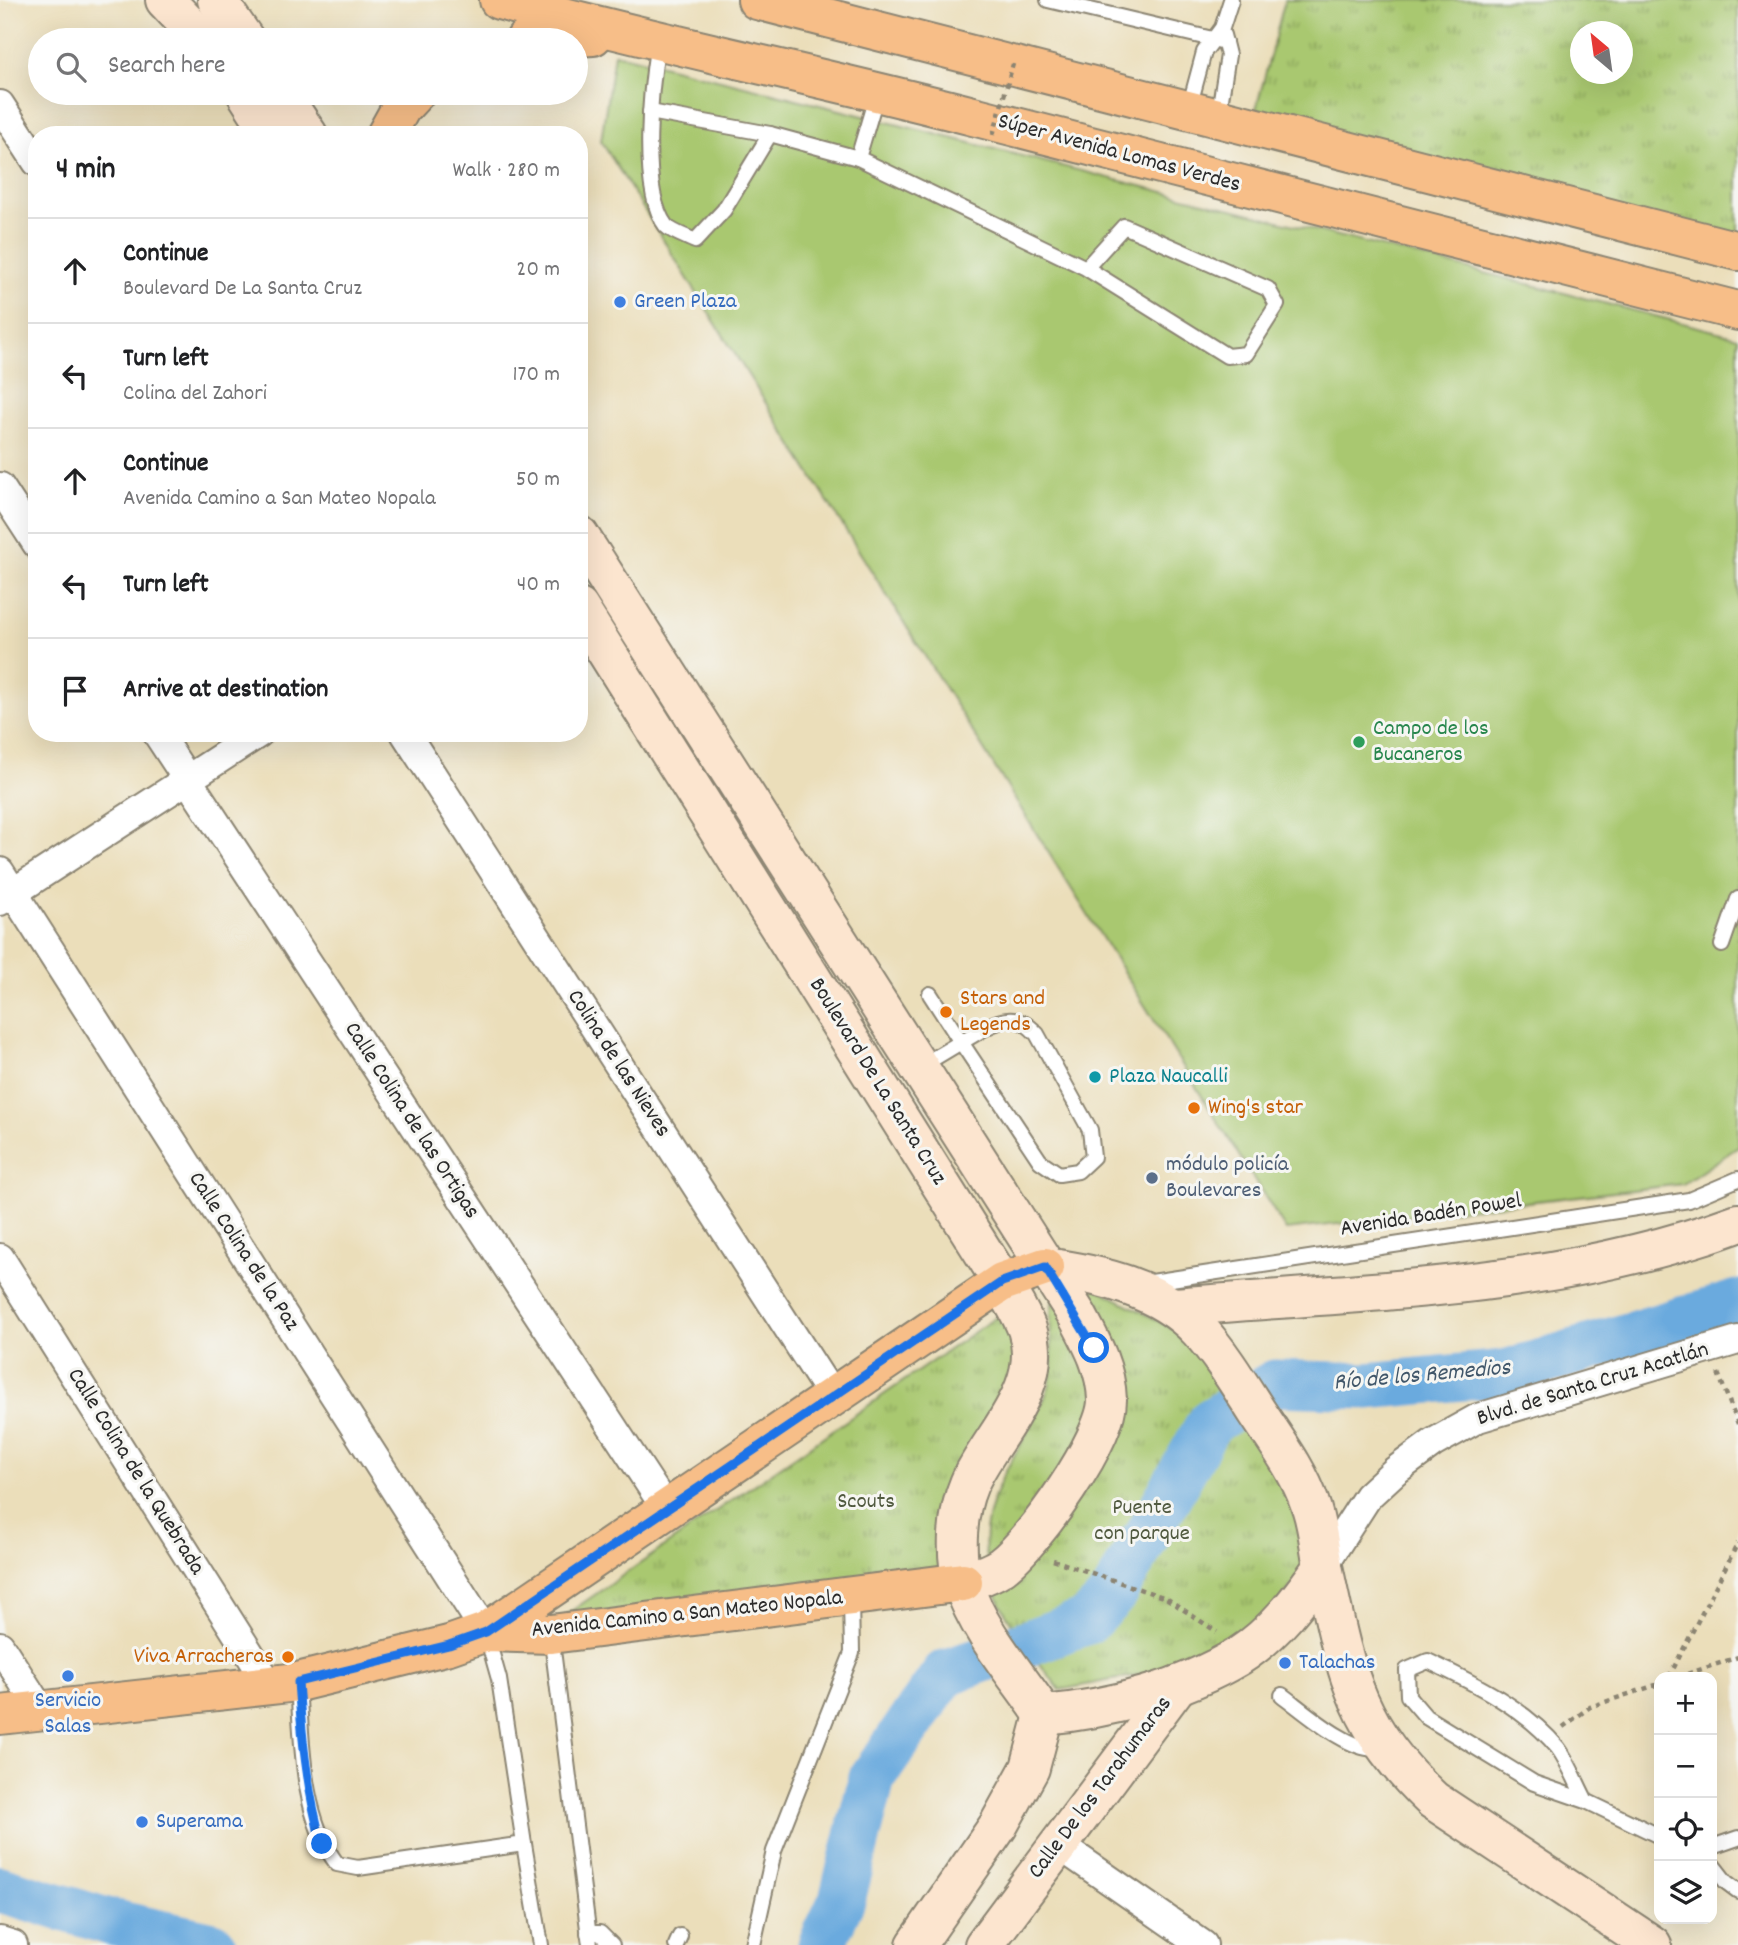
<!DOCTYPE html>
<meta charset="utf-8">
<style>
:root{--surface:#fff;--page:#f6f6f6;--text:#202124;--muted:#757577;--line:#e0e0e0}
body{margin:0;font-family:Dekko,sans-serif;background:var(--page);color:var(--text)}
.controls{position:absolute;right:21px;bottom:21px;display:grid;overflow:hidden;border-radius:14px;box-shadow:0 7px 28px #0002}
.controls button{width:63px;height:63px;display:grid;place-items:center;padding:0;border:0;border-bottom:2px solid var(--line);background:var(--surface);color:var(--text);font:35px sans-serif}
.compass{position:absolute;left:1570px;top:21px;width:63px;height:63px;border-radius:50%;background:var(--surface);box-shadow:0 7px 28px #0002;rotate:331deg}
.stop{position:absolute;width:21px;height:21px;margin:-16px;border:5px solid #1a73e8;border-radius:50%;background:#fff}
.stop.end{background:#1a73e8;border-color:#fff;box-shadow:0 2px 7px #0008}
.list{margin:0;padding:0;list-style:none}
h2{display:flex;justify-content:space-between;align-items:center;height:91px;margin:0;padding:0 28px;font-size:30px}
h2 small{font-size:23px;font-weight:400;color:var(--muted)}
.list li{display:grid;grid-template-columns:46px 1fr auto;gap:21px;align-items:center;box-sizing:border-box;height:105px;padding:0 28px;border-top:2px solid var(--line)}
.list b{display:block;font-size:26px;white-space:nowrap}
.list p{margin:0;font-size:23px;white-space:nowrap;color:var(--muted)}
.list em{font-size:23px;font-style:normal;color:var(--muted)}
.icon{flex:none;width:38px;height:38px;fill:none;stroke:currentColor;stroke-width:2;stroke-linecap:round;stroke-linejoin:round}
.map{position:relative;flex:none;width:1738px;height:1945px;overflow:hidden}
.search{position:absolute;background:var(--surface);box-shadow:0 7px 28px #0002;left:28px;top:28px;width:560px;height:77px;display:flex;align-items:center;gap:18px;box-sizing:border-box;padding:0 24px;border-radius:38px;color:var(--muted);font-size:26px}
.panel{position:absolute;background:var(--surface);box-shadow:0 7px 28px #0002;left:28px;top:126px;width:560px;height:616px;border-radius:28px}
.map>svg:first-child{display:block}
.grass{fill:#a9c870;stroke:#6a7a4e;stroke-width:2}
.park{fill:url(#park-tufts);stroke:#6a7a4e;stroke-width:2;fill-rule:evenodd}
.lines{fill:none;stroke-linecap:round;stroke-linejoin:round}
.river{stroke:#6baade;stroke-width:47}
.lane-casing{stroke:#8b8472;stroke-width:18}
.street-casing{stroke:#8b8472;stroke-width:32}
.secondary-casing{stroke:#8b8472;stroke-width:42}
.primary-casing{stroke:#8b8472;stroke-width:42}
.path{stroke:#8b8472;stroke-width:4.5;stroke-dasharray:5 5;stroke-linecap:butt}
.lane{stroke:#fff;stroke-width:14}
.street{stroke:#fff;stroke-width:28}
.secondary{stroke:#fce5cf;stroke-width:38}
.primary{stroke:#f7be88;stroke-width:38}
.path-bridge{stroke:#8b8472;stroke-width:4.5;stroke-dasharray:5 5;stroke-linecap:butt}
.route{stroke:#1a73e8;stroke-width:9}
.shop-dot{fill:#3f7fe0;stroke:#f6f6f2;stroke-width:2.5}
.leisure-dot{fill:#2e9e5b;stroke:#f6f6f2;stroke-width:2.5}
.food-dot{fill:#e8710a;stroke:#f6f6f2;stroke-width:2.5}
.culture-dot{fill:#0f9aa8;stroke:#f6f6f2;stroke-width:2.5}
.service-dot{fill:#5c6f8a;stroke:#f6f6f2;stroke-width:2.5}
.labels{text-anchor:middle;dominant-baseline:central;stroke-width:6;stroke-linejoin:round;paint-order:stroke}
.street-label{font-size:23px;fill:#2b2b2b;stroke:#f6f6f2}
.shop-label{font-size:23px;fill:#366cbe;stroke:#f6f6f2;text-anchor:start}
.leisure-label{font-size:23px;fill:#27864d;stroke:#f6f6f2;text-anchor:start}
.food-label{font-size:23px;fill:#c56008;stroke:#f6f6f2;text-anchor:start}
.culture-label{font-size:23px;fill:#0d838f;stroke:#f6f6f2;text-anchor:start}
.service-label{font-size:23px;fill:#4e5e75;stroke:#f6f6f2;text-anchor:start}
.park-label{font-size:23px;fill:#515a40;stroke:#f6f6f2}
.water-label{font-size:24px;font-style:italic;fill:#41576a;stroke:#f6f6f2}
</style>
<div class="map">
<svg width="1738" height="1945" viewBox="0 0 1738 1945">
<defs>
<pattern id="park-tufts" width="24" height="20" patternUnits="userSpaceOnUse" patternTransform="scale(1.75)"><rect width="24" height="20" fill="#a9c870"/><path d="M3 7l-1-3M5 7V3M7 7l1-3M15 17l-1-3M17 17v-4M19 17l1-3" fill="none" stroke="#8aa35c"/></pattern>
</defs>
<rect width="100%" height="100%" fill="#f6f6f2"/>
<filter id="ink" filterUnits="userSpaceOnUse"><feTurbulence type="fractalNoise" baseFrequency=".0143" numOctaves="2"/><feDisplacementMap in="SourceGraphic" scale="14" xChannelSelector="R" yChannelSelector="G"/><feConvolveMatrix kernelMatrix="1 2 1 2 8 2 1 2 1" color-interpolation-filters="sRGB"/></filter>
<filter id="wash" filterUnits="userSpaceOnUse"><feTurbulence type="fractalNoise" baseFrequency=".00686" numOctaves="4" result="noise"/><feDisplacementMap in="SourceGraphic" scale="28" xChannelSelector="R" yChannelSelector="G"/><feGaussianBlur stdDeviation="1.57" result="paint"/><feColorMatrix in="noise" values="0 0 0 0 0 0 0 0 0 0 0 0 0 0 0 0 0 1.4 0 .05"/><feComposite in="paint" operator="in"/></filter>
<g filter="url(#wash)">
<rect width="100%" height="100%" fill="#ebdeba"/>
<path class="grass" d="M614,53l1124,284v810l-55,37 -397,46 -685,-1089z"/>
<g class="park">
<path d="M1285,0h453v250l-487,-122zM1580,32h42v42h-42z"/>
<path d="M1058,1281l42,9 97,51 103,167 4,62 -37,48 -50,27 -64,27 -93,18c-49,-65 -100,-119 -61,-205 15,-34 38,-62 50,-99 6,-22 0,-51 2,-74 0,-10 5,-21 7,-31z"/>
<path d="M1002,1313l16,40 -76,218 -385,50z"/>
</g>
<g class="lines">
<g class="river">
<path d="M0,1889l110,33 103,23"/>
<path d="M821,1945l21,-45 30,-122 73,-105 143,-52 25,-26 97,-173 65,-39 92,3 138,-13 233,-70"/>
</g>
</g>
</g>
<g filter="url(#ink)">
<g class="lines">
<defs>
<g id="lane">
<path d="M1048,0l177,42"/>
<path d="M658,42c-7,43 -19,149 8,184 6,6 21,11 29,15l29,-31 46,-76 88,24 228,110 141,88 19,-2 31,-49 -9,-16 -144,-63 -38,42"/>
<path d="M1189,108l15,-56 18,-24 9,-28"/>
<path d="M650,112l120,22"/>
<path d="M1218,118l10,-63 -5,-20"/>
<path d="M858,158l19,-64"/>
<path d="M1722,945l16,-46"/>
<path d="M921,1066l40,-24 79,119 19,13 19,-3 15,-14 -3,-27 -53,-96c-26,-29 -48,-7 -76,8l-31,-48"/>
<path d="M1145,1283l544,-83 49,-21"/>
<path d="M551,1634l39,311"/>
<path d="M298,1683c4,58 3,133 39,181l21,4 166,-24 -25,-165 -13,-46"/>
<path d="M1282,1695c22,16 71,60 97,53"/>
<path d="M1586,1801c-9,-17 -17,-38 -28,-53 -33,-40 -84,-65 -130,-87l-21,9 1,26 18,21 108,66 52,18 73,35"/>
<path d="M524,1844l17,101"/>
<path d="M1712,1847l26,-9"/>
<path d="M1712,1864l14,18 12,9"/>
<path d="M588,1933h12l12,12"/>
<path d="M676,1945l4,-9"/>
<path d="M753,1945l21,-94 78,-198 -1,-55"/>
</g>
<g id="street">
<path d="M0,105l37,57"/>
<path d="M0,487l37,57"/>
<path d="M157,733l508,774"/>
<path d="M405,733l427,663"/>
<path d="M0,872l486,760"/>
<path d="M0,901l259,-168"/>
<path d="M0,1258l270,428"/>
<path d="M1323,1566l45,-70 27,-25 38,-28 45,-25 260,-78"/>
<path d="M0,1646l42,66"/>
<path d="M1059,1845l144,100"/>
<path d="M0,1941l13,4"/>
</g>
<g id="secondary">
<path d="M165,0l38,40"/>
<path d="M217,0l28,40"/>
<path d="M246,93l27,42"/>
<path d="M280,93l28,42"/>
<path d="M579,535l498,780c15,28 29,53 30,85 0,39 -73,142 -105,166 -11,8 -26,12 -39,16"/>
<path d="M579,608l423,674c8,15 19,31 25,47 20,58 -38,109 -58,155 -12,28 -15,70 -6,100 15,47 54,91 81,131"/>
<path d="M1045,1267c53,7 115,21 154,63 22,24 40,54 58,82 19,29 42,59 53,92 8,21 9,45 14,67 22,102 30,154 109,229l219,145"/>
<path d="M1173,1307c188,-16 386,-18 565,-84"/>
<path d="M1044,1715c66,-6 138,-25 195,-59 35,-22 61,-57 84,-90"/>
<path d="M916,1945l82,-119 32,-58 14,-53"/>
<path d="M984,1945l194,-260"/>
</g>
<g id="primary">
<path d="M499,0c157,43 316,75 474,116 255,65 509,131 765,195"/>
<path d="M757,0l981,251"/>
<path d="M525,40l68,-4"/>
<path d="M386,135l15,-27 14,-15"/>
<path d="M486,1632l516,-350 43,-15"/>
<path d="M0,1715l298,-33 151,-37 37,-13 65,2 412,-52"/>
</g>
</defs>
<use href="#lane" class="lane-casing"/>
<use href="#street" class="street-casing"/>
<use href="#secondary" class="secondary-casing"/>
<use href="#primary" class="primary-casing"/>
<g class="path">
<path d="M1718,1373l20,51"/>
<path d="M1053,1560l113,38 51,34"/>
<path d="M1669,1677l69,-134"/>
<path d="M1678,1677l60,-20"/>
<path d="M1563,1727l27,-20 69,-23"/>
</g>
<use href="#lane" class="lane"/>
<use href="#street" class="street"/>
<use href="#secondary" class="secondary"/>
<use href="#primary" class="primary"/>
<path class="path-bridge" d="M993,135l20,-71"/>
</g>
</g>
<g class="lines" filter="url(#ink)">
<path class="route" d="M322,1844c-15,-53 -20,-107 -24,-162l151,-37 37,-13 516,-350 43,-15 49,81"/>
</g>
<g class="shop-dot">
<circle cx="620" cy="302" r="7"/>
<circle cx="1285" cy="1663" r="7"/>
<circle cx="68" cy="1676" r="7"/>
<circle cx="142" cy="1822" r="7"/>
</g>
<circle class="leisure-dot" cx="1359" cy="742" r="7"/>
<g class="food-dot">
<circle cx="946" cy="1012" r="7"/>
<circle cx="1194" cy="1108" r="7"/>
<circle cx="288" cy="1657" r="7"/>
</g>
<circle class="culture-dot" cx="1095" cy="1077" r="7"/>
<circle class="service-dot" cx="1152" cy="1178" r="7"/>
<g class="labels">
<g class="street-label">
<text transform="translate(1119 154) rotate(15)">Súper Avenida Lomas Verdes</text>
<text transform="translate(618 1064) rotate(57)">Colina de las Nieves</text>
<text transform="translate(877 1082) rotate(58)">Boulevard De La Santa Cruz</text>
<text transform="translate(411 1121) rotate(57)">Calle Colina de las Ortigas</text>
<text transform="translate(1431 1216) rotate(-9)">Avenida Badén Powel</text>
<text transform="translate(243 1252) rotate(57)">Calle Colina de la Paz</text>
<text transform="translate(1593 1385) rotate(-17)">Blvd. de Santa Cruz Acatlán</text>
<text transform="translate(135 1472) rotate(58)">Calle Colina de la Quebrada</text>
<text transform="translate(687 1615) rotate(-6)">Avenida Camino a San Mateo Nopala</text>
<text transform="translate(1101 1788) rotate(-53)">Calle De los Tarahumaras</text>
</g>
<g class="shop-label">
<text x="634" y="302">Green Plaza</text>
<text x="1299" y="1663">Talachas</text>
<text x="68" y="1701" text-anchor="middle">Servicio<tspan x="68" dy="26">Salas</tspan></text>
<text x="156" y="1822">Superama</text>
</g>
<g class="leisure-label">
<text x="1373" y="729">Campo de los<tspan x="1373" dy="26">Bucaneros</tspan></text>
</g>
<g class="food-label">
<text x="960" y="999">Stars and<tspan x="960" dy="26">Legends</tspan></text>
<text x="1208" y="1108">Wing's star</text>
<text x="274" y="1657" text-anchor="end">Viva Arracheras</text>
</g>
<g class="culture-label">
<text x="1109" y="1077">Plaza Naucalli</text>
</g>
<g class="service-label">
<text x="1166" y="1165">módulo policía<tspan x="1166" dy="26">Boulevares</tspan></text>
</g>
<g class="park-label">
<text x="866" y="1502">Scouts</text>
<text x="1142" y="1508">Puente<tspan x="1142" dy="26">con parque</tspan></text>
</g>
<g class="water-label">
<text transform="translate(1422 1376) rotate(-5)">Río de los Remedios</text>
</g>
</g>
</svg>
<div class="controls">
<button>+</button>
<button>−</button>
<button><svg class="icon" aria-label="locate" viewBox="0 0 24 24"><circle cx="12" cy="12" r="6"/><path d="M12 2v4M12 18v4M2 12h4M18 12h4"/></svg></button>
<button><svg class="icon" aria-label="layers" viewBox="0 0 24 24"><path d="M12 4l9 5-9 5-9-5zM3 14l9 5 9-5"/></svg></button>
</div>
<svg class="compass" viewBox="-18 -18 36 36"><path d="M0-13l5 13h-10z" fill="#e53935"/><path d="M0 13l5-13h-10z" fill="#757577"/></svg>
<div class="stop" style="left:1094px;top:1348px"></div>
<div class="stop end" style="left:322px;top:1844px"></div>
<div class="search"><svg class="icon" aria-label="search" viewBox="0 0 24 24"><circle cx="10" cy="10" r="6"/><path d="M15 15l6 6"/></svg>Search here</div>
<section class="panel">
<h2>4 min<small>Walk · 280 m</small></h2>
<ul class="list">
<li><svg class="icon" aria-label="ahead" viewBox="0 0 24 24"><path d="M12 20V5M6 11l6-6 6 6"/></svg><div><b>Continue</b><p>Boulevard De La Santa Cruz</p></div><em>20 m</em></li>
<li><svg class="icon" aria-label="left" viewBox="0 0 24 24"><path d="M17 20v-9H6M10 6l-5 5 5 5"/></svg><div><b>Turn left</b><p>Colina del Zahori</p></div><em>170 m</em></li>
<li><svg class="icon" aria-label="ahead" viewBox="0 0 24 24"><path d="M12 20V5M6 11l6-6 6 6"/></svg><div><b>Continue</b><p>Avenida Camino a San Mateo Nopala</p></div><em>50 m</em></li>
<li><svg class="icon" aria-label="left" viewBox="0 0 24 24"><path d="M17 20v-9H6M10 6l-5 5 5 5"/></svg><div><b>Turn left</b></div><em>40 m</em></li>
<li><svg class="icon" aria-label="arrive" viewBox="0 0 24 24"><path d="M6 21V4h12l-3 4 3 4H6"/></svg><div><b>Arrive at destination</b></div></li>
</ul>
</section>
</div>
